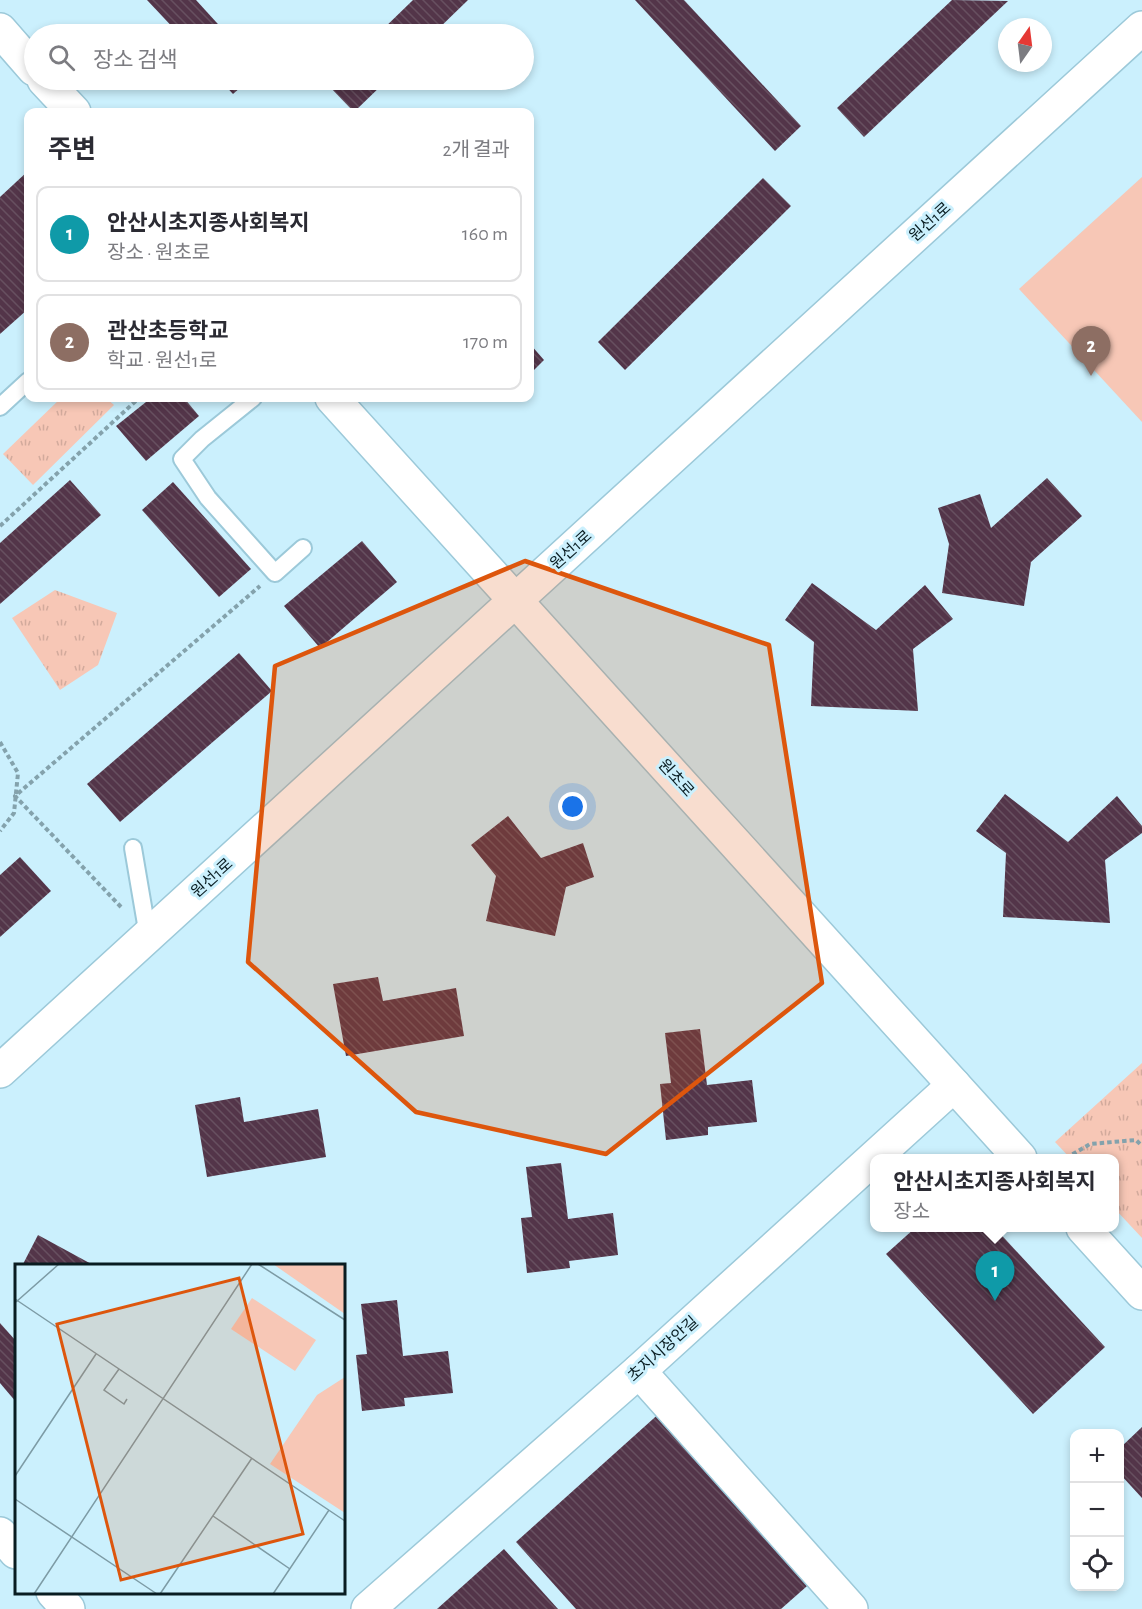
<!DOCTYPE html>
<html lang="ko">
<meta charset="utf-8">
<style>
:root{--surface:#fff;--page:#f7f7f7;--text:#2b2b33;--muted:#7c7c81;--line:#e1e1e2;--accent:#ea580c}
body{margin:0;font-family:"Alegreya Sans","Noto Sans KR",sans-serif;background:var(--page);color:var(--text)}
.controls{position:absolute;right:18px;bottom:18px;display:grid;overflow:hidden;border-radius:12px;box-shadow:0 3px 9px #0003}
.controls button{width:54px;height:54px;display:grid;place-items:center;padding:0;border:0;border-bottom:2px solid var(--line);background:var(--surface);color:var(--text);font:30px sans-serif}
.compass{position:absolute;left:998px;top:18px;width:54px;height:54px;border-radius:50%;background:var(--surface);box-shadow:0 3px 9px #0003;rotate:14deg}
.you{position:absolute;left:573px;top:807px;width:21px;height:21px;margin:-15px;border:4px solid #fff;border-radius:50%;background:#1a73e8;box-shadow:0 0 0 9px #1a73e833}
.badge{display:grid;place-items:center;width:39px;height:39px;border-radius:50%;background:var(--accent);color:#fff;font-size:20px;font-weight:700}
.pin{position:absolute;translate:-50% -50px;filter:drop-shadow(0 2px 3px #0008)}
.pin::after{content:'';position:absolute;top:32px;width:21px;height:18px;background:inherit;clip-path:polygon(0 0,100% 0,50% 100%)}
.popup{position:absolute;left:870px;top:1154px;width:249px;height:78px;box-sizing:border-box;display:grid;place-content:center;border-radius:12px;background:var(--surface);filter:drop-shadow(0 2px 4px #0005);font-size:20px;white-space:nowrap;color:var(--muted)}
.popup b{font-size:22px;color:var(--text)}
.popup::after{content:'';position:absolute;left:50%;top:100%;margin-left:-12px;border:12px solid transparent;border-top-color:var(--surface)}
.list{margin:0;padding:0;list-style:none}
h2{display:flex;justify-content:space-between;align-items:center;height:78px;margin:0;padding:0 24px;font-size:26px}
h2 small{font-size:20px;font-weight:400;color:var(--muted)}
.list li{display:grid;grid-template-columns:39px 1fr auto;gap:18px;align-items:center;box-sizing:border-box;height:96px;margin:0 12px 12px;padding:0 12px;border:2px solid var(--line);border-radius:12px}
.list b{display:block;font-size:22px;white-space:nowrap}
.list p{margin:0;font-size:20px;white-space:nowrap;color:var(--muted)}
.list em{font-size:20px;font-style:normal;color:var(--muted)}
.icon{flex:none;width:33px;height:33px;fill:none;stroke:currentColor;stroke-width:2;stroke-linecap:round;stroke-linejoin:round}
.map{position:relative;flex:none;width:1142px;height:1609px;overflow:hidden}
.search{position:absolute;background:var(--surface);box-shadow:0 3px 9px #0003;left:24px;top:24px;width:510px;height:66px;display:flex;align-items:center;gap:15px;box-sizing:border-box;padding:0 21px;border-radius:33px;color:var(--muted);font-size:22px}
.panel{position:absolute;background:var(--surface);box-shadow:0 3px 9px #0003;left:24px;top:108px;width:510px;height:294px;border-radius:12px}
.map>svg:first-child{display:block}
.grass{fill:url(#grass-tufts)}
.pitch{fill:#f7c7b6}
.building{fill:url(#building-back-hatch)}
.lines{fill:none;stroke-linecap:round;stroke-linejoin:round}
.lane-casing{stroke:#9cc9d9;stroke-width:20}
.secondary-casing{stroke:#9cc9d9;stroke-width:36}
.path{stroke:#84a2ac;stroke-width:4;stroke-dasharray:4.5 3;stroke-linecap:butt}
.lane{stroke:#fff;stroke-width:16}
.secondary{stroke:#fff;stroke-width:33}
.marked{fill:#dd560d;fill-opacity:0.2;stroke:#dd560d;stroke-width:4.5;stroke-linejoin:round}
.labels{text-anchor:middle;dominant-baseline:central;stroke-width:6;stroke-linejoin:round;paint-order:stroke}
.street-label{font-size:16px;fill:#091c21;stroke:#cbf0fd}
.inset-road{fill:none;stroke:#7d9ba5;stroke-width:1.5}
.view{fill:#dd560d;fill-opacity:0.15;stroke:#dd560d;stroke-width:3}
.inset-edge{fill:none;stroke:#091c21;stroke-width:3}
</style>
<div class="map">
<svg width="1142" height="1609" viewBox="0 0 1142 1609">
<defs>
<pattern id="grass-tufts" width="24" height="20" patternUnits="userSpaceOnUse" patternTransform="scale(1.5)"><rect width="24" height="20" fill="#f7c7b6"/><path d="M3 7l-1-3M5 7V3M7 7l1-3M15 17l-1-3M17 17v-4M19 17l1-3" fill="none" stroke="#d2aa9c"/></pattern>
<pattern id="building-back-hatch" width="6" height="6" patternUnits="userSpaceOnUse" patternTransform="scale(1.5)"><rect width="6" height="6" fill="#533549"/><path d="M-1 5l2 2M0 0l6 6M5-1l2 2" fill="none" stroke="#675060"/></pattern>
</defs>
<rect width="100%" height="100%" fill="#cbf0fd"/>
<g class="grass">
<path d="M61,398h45l8,7 -81,80 -30,-31z"/>
<path d="M55,590l62,23 -19,52 -38,25 -48,-72z"/>
<path d="M1142,1063v175l-27,-29v-51h-45l-15,-16z"/>
</g>
<path class="pitch" d="M1142,177v245l-123,-133z"/>
<g class="building">
<path d="M147,0h49l31,34h-48z"/>
<path d="M413,0h55l-35,34h-55z"/>
<path d="M635,0h49l117,126 -26,25z"/>
<path d="M952,0l56,1 -144,136 -27,-29z"/>
<path d="M220,80h29l-16,14z"/>
<path d="M332,80h55l-33,32 -27,-28z"/>
<path d="M28,171v138l-28,25v-137z"/>
<path d="M763,178l28,28 -166,164 -27,-28z"/>
<path d="M530,344l14,16 -14,14z"/>
<path d="M151,398h33l15,18 -53,45 -30,-35z"/>
<path d="M1047,478l35,38 -51,46 -7,44 -82,-13 7,-49 -11,-36 42,-14 11,34z"/>
<path d="M70,480l31,35 -101,89v-61z"/>
<path d="M173,482l78,87 -32,28 -77,-87z"/>
<path d="M362,541l35,41 -77,66 -36,-42z"/>
<path d="M812,583l64,47 49,-45 28,34 -40,30 5,62 -107,-5 3,-64 -29,-22z"/>
<path d="M239,653l33,38 -152,131 -33,-38z"/>
<path d="M1005,794l63,48 49,-46 25,30v7l-37,27 5,63 -107,-6 3,-64 -30,-22z"/>
<path d="M508,816l33,42 42,-15 11,34 -28,10 -11,49 -69,-15 10,-45 -25,-31z"/>
<path d="M20,857l31,34 -51,46v-62z"/>
<path d="M378,977l5,24 73,-13 8,48 -118,20 -13,-72z"/>
<path d="M700,1029l7,56 45,-5 5,42 -49,5v8l-42,5 -6,-56 11,-1 -6,-50z"/>
<path d="M240,1097l4,25 74,-13 8,48 -119,20 -12,-72z"/>
<path d="M561,1163l7,56 45,-6 5,42 -49,6 1,7 -43,5 -6,-55 11,-1 -6,-50z"/>
<path d="M915,1228h80l110,119 -72,67 -147,-160z"/>
<path d="M38,1235l57,31h-73z"/>
<path d="M397,1300l6,56 45,-5 5,42 -49,5 1,8 -43,5 -6,-56 11,-1 -6,-50z"/>
<path d="M0,1323l16,18v61l-16,-19z"/>
<path d="M663,1410l152,169 -34,30h-205l-60,-67z"/>
<path d="M1142,1427v71l-22,-24v-26z"/>
<path d="M504,1549l54,60h-121z"/>
</g>
<g class="lines">
<defs>
<g id="lane">
<path d="M253,398l-51,41 -20,20 26,39 67,75 28,-25"/>
<path d="M0,407l28,-26"/>
<path d="M133,848l15,88"/>
</g>
<g id="secondary">
<path d="M0,30l34,39"/>
<path d="M44,80l30,32"/>
<path d="M332,398l688,760"/>
<path d="M0,1071l1142,-1043"/>
<path d="M1083,1228l59,65"/>
<path d="M639,1371l212,238"/>
<path d="M0,1534l16,18"/>
<path d="M53,1592l15,17"/>
<path d="M368,1609l271,-238 315,-286"/>
</g>
</defs>
<use href="#lane" class="lane-casing"/>
<use href="#secondary" class="secondary-casing"/>
<g class="path">
<path d="M0,526l139,-128"/>
<path d="M0,742l18,31 -4,40 -14,18"/>
<path d="M121,907l-106,-111 245,-210"/>
<path d="M1066,1158l24,-14 46,-4 6,6"/>
</g>
<use href="#lane" class="lane"/>
<use href="#secondary" class="secondary"/>
</g>
<path class="marked" d="M525,561l244,84 53,338 -216,171 -190,-42 -168,-150 27,-296z"/>
<g class="labels">
<g class="street-label">
<text transform="translate(930 222) rotate(-42)">원선1로</text>
<text transform="translate(571 550) rotate(-42)">원선1로</text>
<text transform="translate(676 778) rotate(48)">원초로</text>
<text transform="translate(212 878) rotate(-42)">원선1로</text>
<text transform="translate(663 1349) rotate(-42)">초지시장안길</text>
</g>
</g>
<g transform="translate(15 1264)">
<rect width="330" height="330" fill="#cbf0fd"/>
<path d="M330,0v50l-72,-50zM330,113v136l-75,-49 47,-69z" fill="#f7c7b6"/>
<path d="M237,34l64,42 -21,31 -64,-42z" fill="#f7c7b6"/>
<path class="inset-road" d="M243,0l87,56M0,35l330,222M1,38l43,-38M104,105l-15,21 20,14 3,-5M0,212l81,-122M0,235l142,95M198,252l77,53M19,330l218,-330M145,330l92,-136M258,330l56,-84"/>
<path class="view" d="M224,14l64,256 -182,46 -64,-256z"/>
<rect width="330" height="330" class="inset-edge"/>
</g>
</svg>
<div class="controls">
<button>+</button>
<button>−</button>
<button><svg class="icon" aria-label="locate" viewBox="0 0 24 24"><circle cx="12" cy="12" r="6"/><path d="M12 2v4M12 18v4M2 12h4M18 12h4"/></svg></button>
</div>
<svg class="compass" viewBox="-18 -18 36 36"><path d="M0-13l5 13h-10z" fill="#e53935"/><path d="M0 13l5-13h-10z" fill="#7c7c81"/></svg>
<div class="you"></div>
<div class="pin badge" style="left:995px;top:1301px;background:#0f9aa8">1</div>
<div class="popup"><b>안산시초지종사회복지</b>장소</div>
<div class="pin badge" style="left:1091px;top:376px;background:#8d6e63">2</div>
<div class="search"><svg class="icon" aria-label="search" viewBox="0 0 24 24"><circle cx="10" cy="10" r="6"/><path d="M15 15l6 6"/></svg>장소 검색</div>
<section class="panel">
<h2>주변<small>2개 결과</small></h2>
<ul class="list">
<li><span class="badge" style="background:#0f9aa8">1</span><div><b>안산시초지종사회복지</b><p>장소 · 원초로</p></div><em>160 m</em></li>
<li><span class="badge" style="background:#8d6e63">2</span><div><b>관산초등학교</b><p>학교 · 원선1로</p></div><em>170 m</em></li>
</ul>
</section>
</div>
